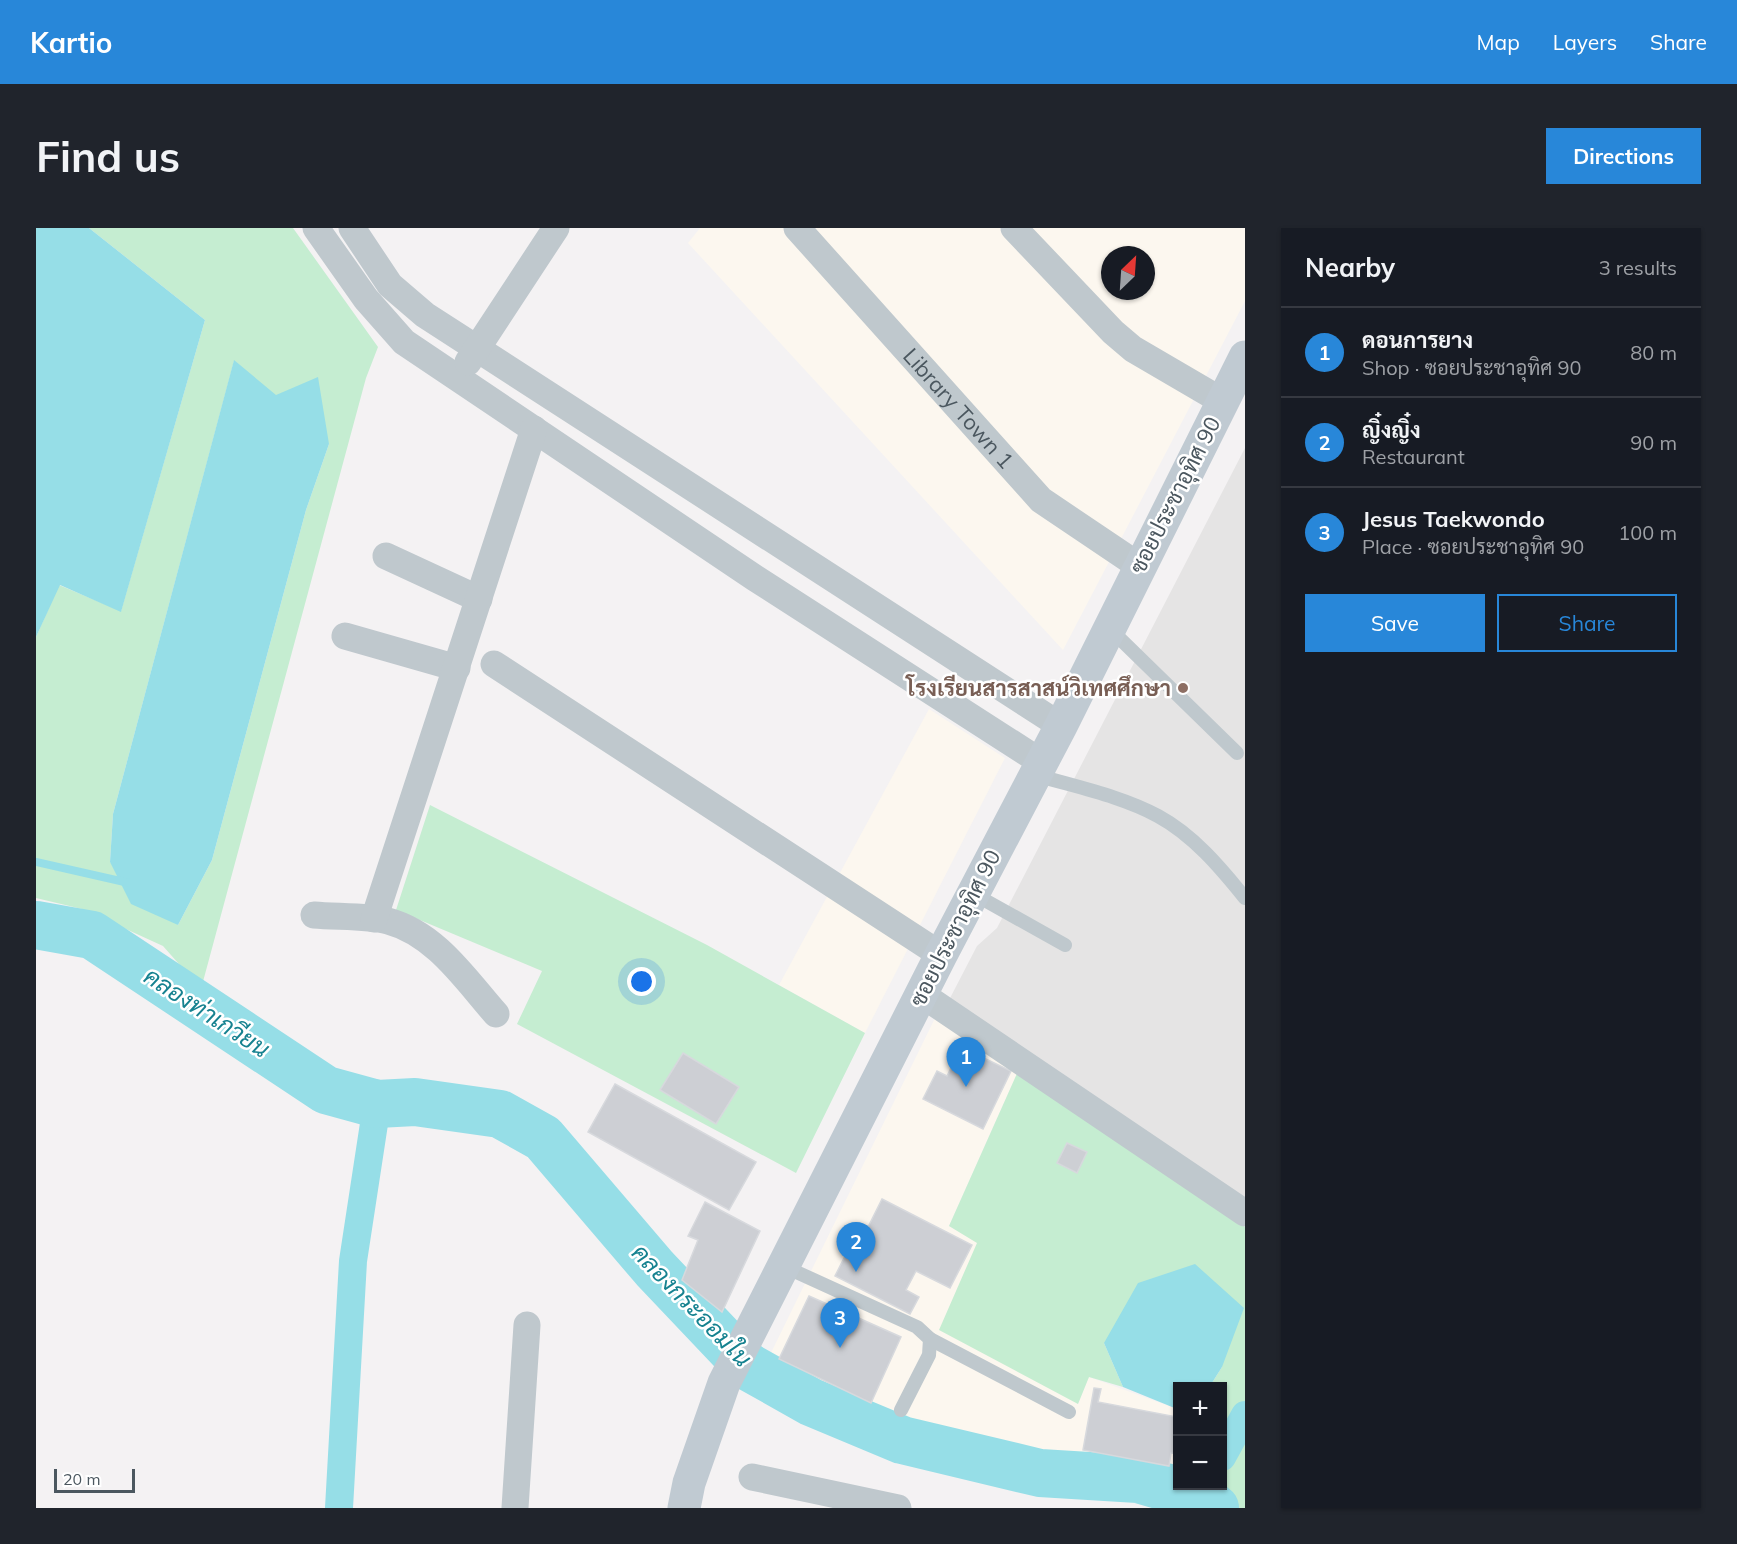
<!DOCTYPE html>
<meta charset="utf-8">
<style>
:root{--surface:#171b24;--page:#20242c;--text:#f1f3f6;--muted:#9ea1a6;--line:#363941;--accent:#2887d9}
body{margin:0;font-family:Mulish,Sarabun,sans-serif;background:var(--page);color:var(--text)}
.controls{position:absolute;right:18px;bottom:18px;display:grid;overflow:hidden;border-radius:0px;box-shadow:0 2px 4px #0004}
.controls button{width:54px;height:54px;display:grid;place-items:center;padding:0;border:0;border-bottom:2px solid var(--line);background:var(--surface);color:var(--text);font:30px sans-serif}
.compass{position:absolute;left:1065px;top:18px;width:54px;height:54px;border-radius:50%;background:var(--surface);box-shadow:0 2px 4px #0004;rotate:25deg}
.scale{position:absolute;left:18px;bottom:15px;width:81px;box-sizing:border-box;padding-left:6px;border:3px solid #4b575f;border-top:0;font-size:16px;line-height:21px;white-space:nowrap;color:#4b575f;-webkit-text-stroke:4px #fff;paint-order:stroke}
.you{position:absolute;left:606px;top:754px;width:21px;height:21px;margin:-15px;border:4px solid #fff;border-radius:50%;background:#1a73e8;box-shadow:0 0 0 9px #1a73e833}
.badge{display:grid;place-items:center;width:39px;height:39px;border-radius:50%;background:var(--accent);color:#fff;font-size:20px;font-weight:700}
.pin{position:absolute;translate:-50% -50px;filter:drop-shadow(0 2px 3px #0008)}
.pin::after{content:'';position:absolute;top:32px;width:21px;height:18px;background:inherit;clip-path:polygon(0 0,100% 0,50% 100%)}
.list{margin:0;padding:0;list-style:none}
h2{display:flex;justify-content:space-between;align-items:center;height:78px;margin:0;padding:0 24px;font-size:26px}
h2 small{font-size:20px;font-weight:400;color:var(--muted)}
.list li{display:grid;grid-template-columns:39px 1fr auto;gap:18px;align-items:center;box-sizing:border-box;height:90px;padding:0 24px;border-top:2px solid var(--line)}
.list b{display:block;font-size:22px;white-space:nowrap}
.list p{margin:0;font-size:20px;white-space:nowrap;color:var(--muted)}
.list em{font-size:20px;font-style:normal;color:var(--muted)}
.actions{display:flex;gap:12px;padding:18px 24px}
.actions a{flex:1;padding:14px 0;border:2px solid var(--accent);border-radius:0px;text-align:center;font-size:21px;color:var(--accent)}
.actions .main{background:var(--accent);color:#fff}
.map{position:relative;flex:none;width:1209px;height:1280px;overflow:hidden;border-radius:0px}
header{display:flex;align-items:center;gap:36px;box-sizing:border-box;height:84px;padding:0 30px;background:var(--accent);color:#fff}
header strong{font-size:28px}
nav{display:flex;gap:33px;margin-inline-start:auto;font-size:21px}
.intro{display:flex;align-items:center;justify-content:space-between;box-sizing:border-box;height:144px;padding:0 36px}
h1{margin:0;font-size:42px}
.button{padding:15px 27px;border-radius:0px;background:var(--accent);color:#fff;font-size:21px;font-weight:700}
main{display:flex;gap:36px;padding:0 36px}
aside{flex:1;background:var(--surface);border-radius:0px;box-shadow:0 2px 4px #0004}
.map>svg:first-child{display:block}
.commercial{fill:#fcf7ef;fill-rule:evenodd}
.education{fill:#e5e4e4}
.green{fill:#c5edd1;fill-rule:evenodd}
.water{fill:#96dee7}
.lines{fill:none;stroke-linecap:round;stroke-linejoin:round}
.stream{stroke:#96dee7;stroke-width:8}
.canal{stroke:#96dee7;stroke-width:28}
.river{stroke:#96dee7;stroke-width:48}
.building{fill:#cdcfd4;stroke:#d7d9dd;stroke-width:1.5}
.lane{stroke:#bfc8cd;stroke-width:14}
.street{stroke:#bfc8cd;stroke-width:27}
.secondary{stroke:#c0cad2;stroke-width:33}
.education-dot{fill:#8d6e63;stroke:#fff;stroke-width:2}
.labels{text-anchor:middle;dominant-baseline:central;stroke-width:5;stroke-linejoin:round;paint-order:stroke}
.street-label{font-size:22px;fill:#4b575f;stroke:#fff}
.education-label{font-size:22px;font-weight:bold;fill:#785e54;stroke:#fff;text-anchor:end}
.water-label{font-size:24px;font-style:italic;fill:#168290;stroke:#fff}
</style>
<header>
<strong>Kartio</strong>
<nav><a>Map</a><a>Layers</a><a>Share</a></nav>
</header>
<div class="intro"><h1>Find us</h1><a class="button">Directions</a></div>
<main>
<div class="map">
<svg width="1209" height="1280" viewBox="0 0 1209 1280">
<rect width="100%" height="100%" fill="#f4f2f3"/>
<g class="commercial">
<path d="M664,0h545v73l-182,349 -375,-407zM1074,27h36v36h-36z"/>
<path d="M893,481l76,49 -140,275 -86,-48z"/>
<path d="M902,784l81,57 -70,157 28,16 101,162 11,-27 88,32v61l-229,-35 -114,-43 -67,-31z"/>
</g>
<path class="education" d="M1209,220v756l-297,-202 29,-56 20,-18z"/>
<g class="green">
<path d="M53,0h204l85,119 -12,31 -165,611 -38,-43 -81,-37 -46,-11v-261l23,-52 62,26 84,-291zM198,133l95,83 -23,66 -94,350 -34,65 -68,-63 3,-48z"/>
<path d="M394,577l277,140 158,88 -69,140 -279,-149 25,-53 -146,-61z"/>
<path d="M983,841l226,158v281c-21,0 -26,-5 -39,-22h16v-100h-12l12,-19 -118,-24 19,44 -34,-10 -11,27 -139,-74 38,-87 -28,-17z"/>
</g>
<g class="water">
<path d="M0,0h53l116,92 -84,292 -61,-27 -24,52z"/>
<path d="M198,132l42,35 42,-18 11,67 -23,66 -94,350 -34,65 -47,-21 -21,-42 3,-48z"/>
<path d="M1159,1036l49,44 -22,59 -12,19h-32l-1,23 -54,-22 -19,-44 34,-60z"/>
</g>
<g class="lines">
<path class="stream" d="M0,634l93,21"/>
<g class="canal">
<path d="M1186,1229l23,-42"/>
<path d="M1164,1269l6,-11"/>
<path d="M303,1280l14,-247 24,-157"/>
</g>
<path class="river" d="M0,697l56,10 234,155 51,14 38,-2 85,12 43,24 112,131 92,97 64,36 91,38 138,33 98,6 62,18 15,11"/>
</g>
<g class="building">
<path d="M925,819l50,24 -28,58 -60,-30 14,-28 10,5z"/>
<path d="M647,825l56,34 -23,37 -56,-34z"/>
<path d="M579,856l141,78 -27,48 -141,-78z"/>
<path d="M1031,915l20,9 -10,21 -20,-10z"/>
<path d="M846,971l90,46 -22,43 -34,-17 -10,19 13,7 -9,17 -75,-38 26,-52 7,3z"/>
<path d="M669,974l55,29 -38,81 -40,-32 16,-40 -10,-4z"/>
<path d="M773,1068l92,41 -30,66 -92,-44z"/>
<path d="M1058,1160l7,1 -3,13 79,15 -3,12h4v25l-7,-1 -2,13 -86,-16z"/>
</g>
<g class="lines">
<g class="lane">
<path d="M1074,401l127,124"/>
<path d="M1000,547c40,12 85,21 122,41 35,19 62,51 87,82"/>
<path d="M936,665l93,52"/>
<path d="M747,1038l134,61 13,12 -1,16 -28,55"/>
<path d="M894,1111l139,73"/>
</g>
<g class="street">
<path d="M280,0l50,71 38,43 351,236 286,184"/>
<path d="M316,0l38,57 35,30 636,411"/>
<path id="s1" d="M761,0l244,272 98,66"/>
<path d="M978,0l99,104 20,17 89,52"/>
<path d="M432,134l88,-134"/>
<path d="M350,328l93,43"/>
<path d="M309,408l112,32"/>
<path d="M458,436l447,291"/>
<path d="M278,687c22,2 55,1 74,6 48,13 77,58 108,93"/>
<path d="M338,691l160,-490"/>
<path d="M885,766l324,219"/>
<path d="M716,1249l146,31"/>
<path d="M479,1280l12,-183"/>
</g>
<path class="secondary" d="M648,1280l5,-25 35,-100 217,-428 120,-229 184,-369"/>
</g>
<circle class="education-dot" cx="1147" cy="460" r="6"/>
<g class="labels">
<g class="street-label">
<text stroke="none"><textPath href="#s1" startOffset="242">Library Town 1</textPath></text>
<text transform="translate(1139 267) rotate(-63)">ซอยประชาอุทิศ 90</text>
<text transform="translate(919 700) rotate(-63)">ซอยประชาอุทิศ 90</text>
</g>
<g class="education-label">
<text x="1135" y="460">โรงเรียนสารสาสน์วิเทศศึกษา</text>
</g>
<g class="water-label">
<text transform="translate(171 784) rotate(33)">คลองท่าเกวียน</text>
<text transform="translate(656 1077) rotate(46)">คลองกระออมใน</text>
</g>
</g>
</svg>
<div class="controls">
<button>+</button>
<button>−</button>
</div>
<svg class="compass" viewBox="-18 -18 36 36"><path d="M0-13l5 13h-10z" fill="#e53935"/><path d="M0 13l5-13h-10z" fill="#9ea1a6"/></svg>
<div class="scale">20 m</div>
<div class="you"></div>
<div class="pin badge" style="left:930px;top:859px">1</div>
<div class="pin badge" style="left:820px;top:1044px">2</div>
<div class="pin badge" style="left:804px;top:1120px">3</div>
</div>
<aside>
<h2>Nearby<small>3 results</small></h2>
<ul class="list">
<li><span class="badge">1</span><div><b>ดอนการยาง</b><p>Shop · ซอยประชาอุทิศ 90</p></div><em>80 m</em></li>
<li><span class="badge">2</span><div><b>ญิ๋งญิ๋ง</b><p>Restaurant</p></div><em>90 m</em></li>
<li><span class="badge">3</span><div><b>Jesus Taekwondo</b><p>Place · ซอยประชาอุทิศ 90</p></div><em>100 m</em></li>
</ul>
<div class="actions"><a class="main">Save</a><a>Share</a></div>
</aside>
</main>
